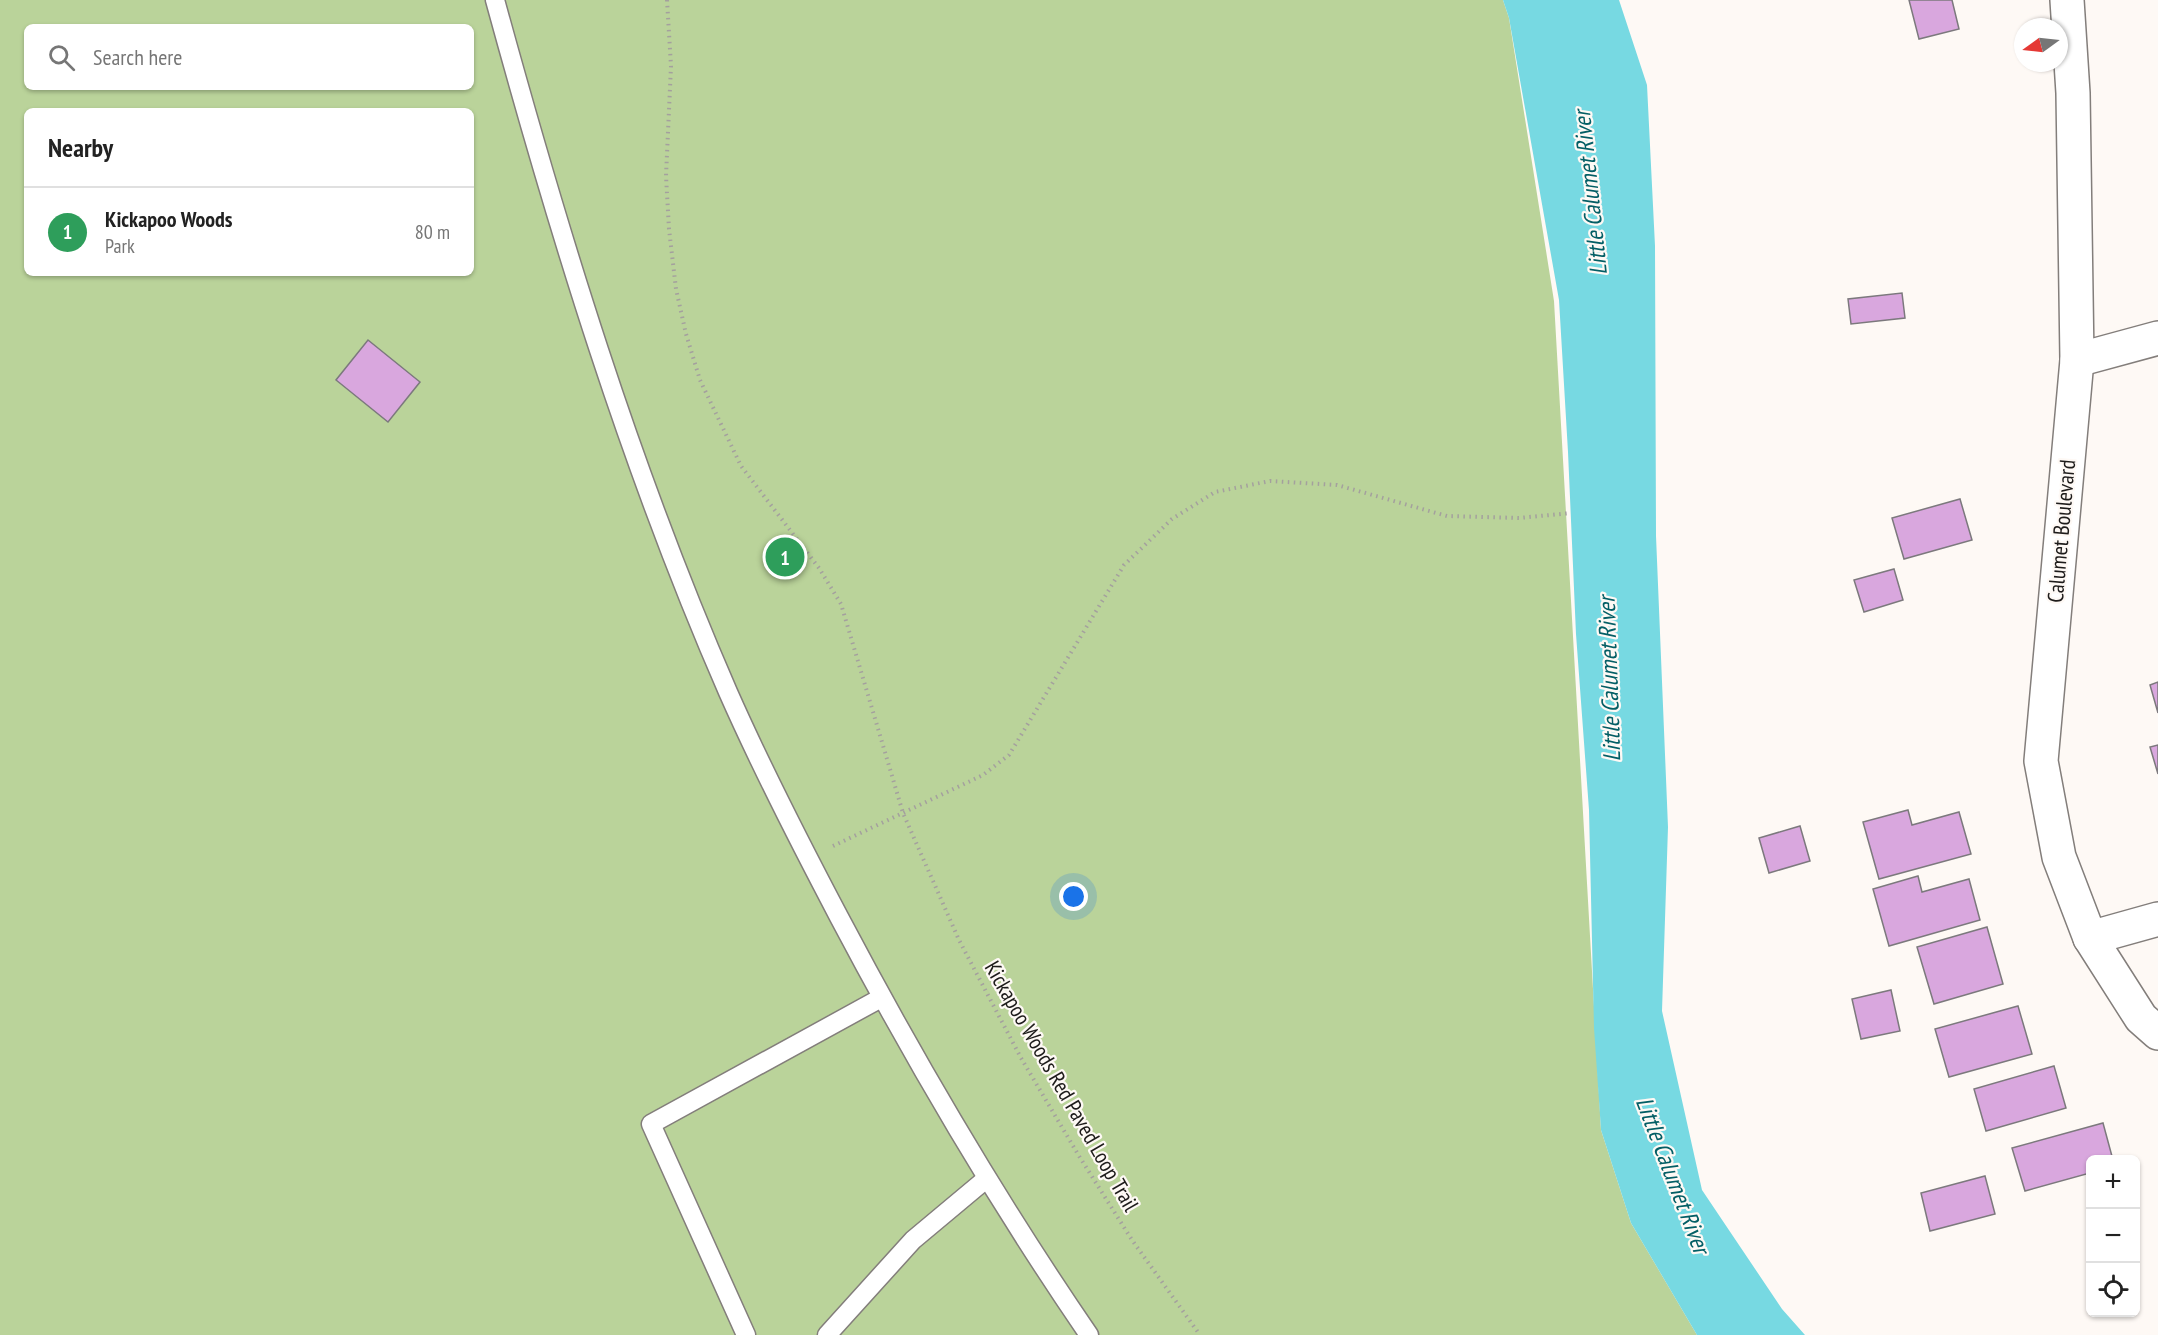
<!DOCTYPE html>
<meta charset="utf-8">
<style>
:root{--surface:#fff;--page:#f2f2f2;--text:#222;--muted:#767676;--line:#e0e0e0;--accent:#cc4509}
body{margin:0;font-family:"PT Sans Narrow",sans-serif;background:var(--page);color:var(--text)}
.controls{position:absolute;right:18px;bottom:18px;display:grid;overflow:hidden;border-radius:9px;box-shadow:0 2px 4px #0004}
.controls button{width:54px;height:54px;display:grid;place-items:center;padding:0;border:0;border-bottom:2px solid var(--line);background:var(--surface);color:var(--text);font:30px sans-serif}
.compass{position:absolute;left:2014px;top:18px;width:54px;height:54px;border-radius:50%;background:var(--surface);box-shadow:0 2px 4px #0004;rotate:255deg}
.you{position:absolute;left:1074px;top:897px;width:21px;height:21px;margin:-15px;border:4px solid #fff;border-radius:50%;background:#1a73e8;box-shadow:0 0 0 9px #1a73e833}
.badge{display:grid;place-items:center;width:39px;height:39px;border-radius:50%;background:var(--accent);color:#fff;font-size:20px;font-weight:700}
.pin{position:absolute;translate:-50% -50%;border:3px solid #fff;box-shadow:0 2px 6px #0006}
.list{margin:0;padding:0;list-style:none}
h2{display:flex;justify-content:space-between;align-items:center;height:78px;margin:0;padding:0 24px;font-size:26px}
h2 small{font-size:20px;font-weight:400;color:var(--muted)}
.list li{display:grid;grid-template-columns:39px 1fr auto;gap:18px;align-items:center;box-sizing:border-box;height:90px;padding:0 24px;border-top:2px solid var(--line)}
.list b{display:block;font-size:22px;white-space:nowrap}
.list p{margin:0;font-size:20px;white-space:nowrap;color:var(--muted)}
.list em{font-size:20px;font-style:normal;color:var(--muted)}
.icon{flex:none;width:33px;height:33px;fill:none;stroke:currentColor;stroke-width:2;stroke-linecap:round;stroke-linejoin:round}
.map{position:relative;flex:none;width:2158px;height:1335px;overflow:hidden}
.search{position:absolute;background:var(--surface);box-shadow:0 2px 4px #0004;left:24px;top:24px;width:450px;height:66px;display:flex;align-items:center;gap:15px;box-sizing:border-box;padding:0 21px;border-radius:9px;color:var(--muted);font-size:22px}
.panel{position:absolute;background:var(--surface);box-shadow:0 2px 4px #0004;left:24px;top:108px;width:450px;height:168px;border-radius:9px}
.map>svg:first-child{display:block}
.green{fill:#bad39a;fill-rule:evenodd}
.water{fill:#77d9e2}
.building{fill:#d9a7de;stroke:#7c797d;stroke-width:1.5}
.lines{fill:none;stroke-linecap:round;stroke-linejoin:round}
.lane-casing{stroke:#837e7b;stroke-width:21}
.street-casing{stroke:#837e7b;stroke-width:36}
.path{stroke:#a4a09e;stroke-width:4;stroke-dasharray:1.5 4.5;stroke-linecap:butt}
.lane{stroke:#fff;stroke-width:18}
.street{stroke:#fff;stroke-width:33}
.labels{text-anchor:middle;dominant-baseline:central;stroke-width:4.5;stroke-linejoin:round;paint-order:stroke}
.street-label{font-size:22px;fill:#1e1c1b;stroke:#fef9f5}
.water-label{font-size:24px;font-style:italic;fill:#035e65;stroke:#fef9f5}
</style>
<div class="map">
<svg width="2158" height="1335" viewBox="0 0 2158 1335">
<rect width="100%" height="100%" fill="#fef9f5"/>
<path class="green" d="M0,0h1503l6,18 45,283 47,829 30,93 66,112h-1697zM27,27h444v60h-444zM27,111h444v162h-444z"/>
<path class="water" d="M1503,0h116l28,85 8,161 1,290 12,291 -6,184 40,179 80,119 23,26h-108l-66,-112 -30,-93 -7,-102 -5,-218 -13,-176 -8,-182 -9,-152 -50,-282z"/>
<g class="building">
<path d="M1909,0h43l7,29 -40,10z"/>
<path d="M1902,293l3,25 -54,6 -3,-25z"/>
<path d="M368,340l52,42 -32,40 -52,-42z"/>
<path d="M1960,499l12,41 -68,19 -12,-41z"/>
<path d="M1894,569l9,31 -39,12 -10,-32z"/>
<path d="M2158,682v31l-8,-28z"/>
<path d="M2158,745v29l-8,-27z"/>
<path d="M1908,810l4,15 47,-13 12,42 -92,25 -16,-57z"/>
<path d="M1800,826l10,35 -41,12 -10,-35z"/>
<path d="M1918,876l4,16 47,-13 11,41 -91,26 -16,-57z"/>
<path d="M1987,927l16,57 -69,20 -17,-57z"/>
<path d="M1891,990l9,41 -39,8 -9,-40z"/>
<path d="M2018,1006l14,48 -83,23 -14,-48z"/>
<path d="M2054,1066l12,42 -80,23 -12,-42z"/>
<path d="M2103,1123l10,37h-23v13l-65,18 -13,-43z"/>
<path d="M1985,1176l10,38 -65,17 -9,-38z"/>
</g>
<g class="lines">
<defs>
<g id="lane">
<path d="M495,0c64,234 136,470 233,692 34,77 72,151 111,225 76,144 158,284 250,418"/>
<path d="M746,1335l-95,-211 230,-126"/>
<path d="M827,1335l86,-95 73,-61"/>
</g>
<g id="street">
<path d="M2067,0l6,93 4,267 -36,401 18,96 31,81 51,80 17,15"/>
<path d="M2077,360l81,-22"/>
<path d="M2090,938l68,-19"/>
</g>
</defs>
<use href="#lane" class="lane-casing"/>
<use href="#street" class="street-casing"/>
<g class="path">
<path d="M667,0l4,66 -5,110 3,53 7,60 10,45 14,46 41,86 78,102 22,36 62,209 56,127 62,118 58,98 53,84 68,95"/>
<path d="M833,846l150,-71 26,-20 115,-190 48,-46 43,-27 55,-11 67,4 110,31 72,2 52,-5"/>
</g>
<use href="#lane" class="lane"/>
<use href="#street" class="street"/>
</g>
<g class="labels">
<g class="street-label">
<text transform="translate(2061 531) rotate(-85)">Calumet Boulevard</text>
<text transform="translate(1062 1086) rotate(60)">Kickapoo Woods Red Paved Loop Trail</text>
</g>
<g class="water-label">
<text transform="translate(1590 193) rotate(-96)">Little Calumet River</text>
<text transform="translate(1609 679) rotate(-92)">Little Calumet River</text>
<text transform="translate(1673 1175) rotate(69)">Little Calumet River</text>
</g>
</g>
</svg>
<div class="controls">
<button>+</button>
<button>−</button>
<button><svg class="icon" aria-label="locate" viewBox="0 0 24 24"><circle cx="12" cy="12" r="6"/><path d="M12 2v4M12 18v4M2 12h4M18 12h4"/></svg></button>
</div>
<svg class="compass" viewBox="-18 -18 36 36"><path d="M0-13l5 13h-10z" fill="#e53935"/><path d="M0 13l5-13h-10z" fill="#767676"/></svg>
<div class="you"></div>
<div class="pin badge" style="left:785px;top:557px;background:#2e9e5b">1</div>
<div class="search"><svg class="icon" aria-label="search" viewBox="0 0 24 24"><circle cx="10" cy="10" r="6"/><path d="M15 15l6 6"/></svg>Search here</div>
<section class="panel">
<h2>Nearby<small></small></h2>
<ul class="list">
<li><span class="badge" style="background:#2e9e5b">1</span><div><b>Kickapoo Woods</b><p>Park</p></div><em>80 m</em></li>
</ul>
</section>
</div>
